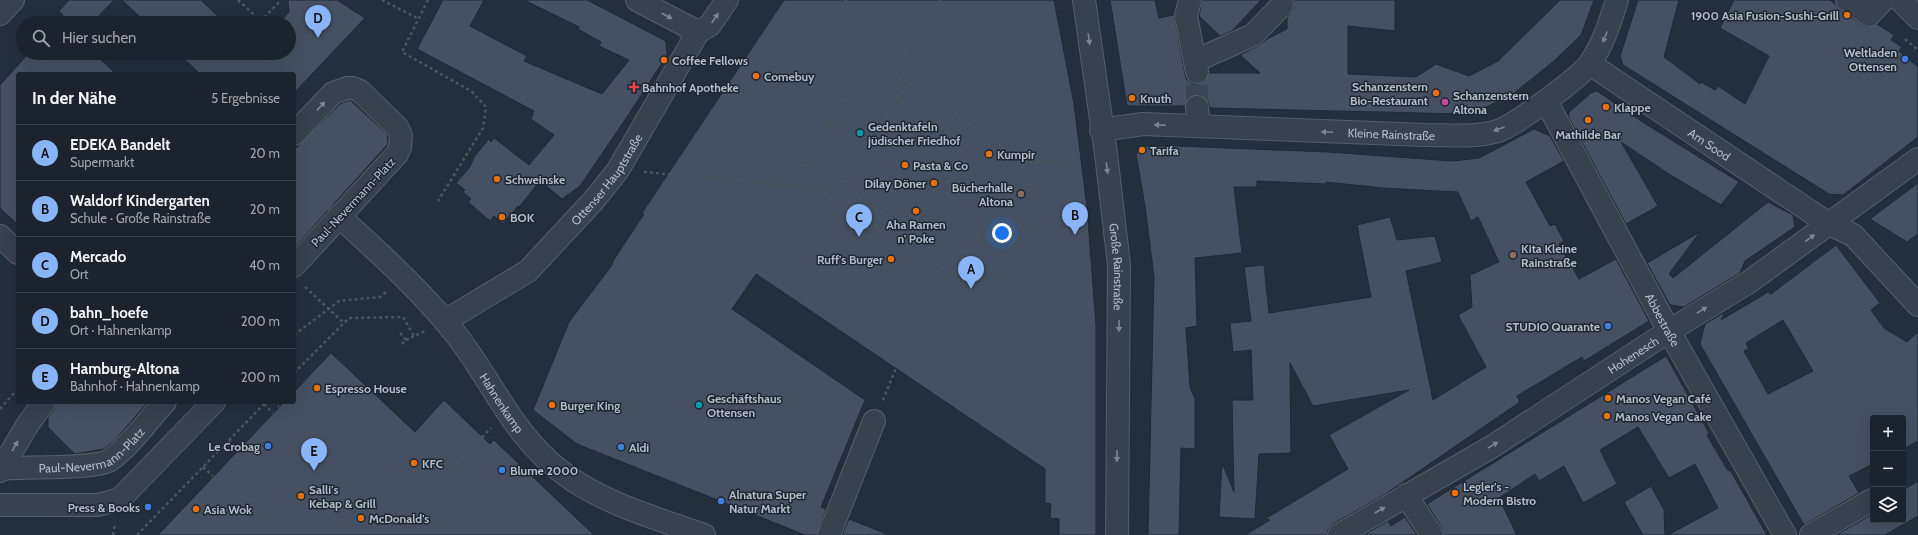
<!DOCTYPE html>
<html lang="de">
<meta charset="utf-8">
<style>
:root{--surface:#1b232e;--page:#282f3a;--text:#f1f3f6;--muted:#a0a4aa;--line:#39404a;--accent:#8ab4f8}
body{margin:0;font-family:Cabin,sans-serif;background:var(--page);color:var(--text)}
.controls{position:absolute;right:12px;bottom:12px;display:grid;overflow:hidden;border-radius:4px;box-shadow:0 4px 16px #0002}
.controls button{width:36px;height:36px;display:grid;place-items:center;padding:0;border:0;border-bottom:1px solid var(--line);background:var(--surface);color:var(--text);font:20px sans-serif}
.you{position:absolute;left:1002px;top:233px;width:14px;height:14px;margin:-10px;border:3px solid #fff;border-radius:50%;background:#1a73e8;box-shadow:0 0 0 6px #1a73e833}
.badge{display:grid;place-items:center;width:26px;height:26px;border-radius:50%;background:var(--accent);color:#111;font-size:13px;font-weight:700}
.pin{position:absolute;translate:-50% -33px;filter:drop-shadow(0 1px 2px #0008)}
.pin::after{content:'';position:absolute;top:21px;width:14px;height:12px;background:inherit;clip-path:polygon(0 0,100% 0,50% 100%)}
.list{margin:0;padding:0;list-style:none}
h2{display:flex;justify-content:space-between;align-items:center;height:52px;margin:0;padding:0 16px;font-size:17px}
h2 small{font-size:13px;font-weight:400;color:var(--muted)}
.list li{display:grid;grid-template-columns:26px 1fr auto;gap:12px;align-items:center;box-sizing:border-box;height:56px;padding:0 16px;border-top:1px solid var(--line)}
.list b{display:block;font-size:15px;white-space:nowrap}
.list p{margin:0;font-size:13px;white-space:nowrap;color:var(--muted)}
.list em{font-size:13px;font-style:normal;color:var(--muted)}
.icon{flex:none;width:22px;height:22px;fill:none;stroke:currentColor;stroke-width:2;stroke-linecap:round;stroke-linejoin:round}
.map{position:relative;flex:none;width:1918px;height:535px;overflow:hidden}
.search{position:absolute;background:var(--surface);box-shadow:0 4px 16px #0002;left:16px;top:16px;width:280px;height:44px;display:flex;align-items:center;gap:10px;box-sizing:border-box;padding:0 14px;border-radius:22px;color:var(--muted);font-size:15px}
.panel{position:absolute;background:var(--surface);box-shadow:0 4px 16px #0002;left:16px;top:72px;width:280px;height:332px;border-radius:4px}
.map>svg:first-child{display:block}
.building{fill:#455162;stroke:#1f2835;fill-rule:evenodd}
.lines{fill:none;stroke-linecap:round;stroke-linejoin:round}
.minor-tunnel{stroke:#3a4453;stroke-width:22;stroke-dasharray:22 11;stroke-linecap:butt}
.minor-casing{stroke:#565f6c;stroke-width:24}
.path{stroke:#44595c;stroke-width:2.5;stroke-dasharray:3 3;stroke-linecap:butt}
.minor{stroke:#38414e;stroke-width:22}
.oneway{fill:#7c8592}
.food-dot{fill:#e8710a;stroke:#1d2633;stroke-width:1.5}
.shop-dot{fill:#3f7fe0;stroke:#1d2633;stroke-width:1.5}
.health-dot{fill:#e0444e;stroke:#1d2633;stroke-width:1.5}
.hotel-dot{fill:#d1479c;stroke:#1d2633;stroke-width:1.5}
.culture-dot{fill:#0f9aa8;stroke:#1d2633;stroke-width:1.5}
.education-dot{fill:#8d6e63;stroke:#1d2633;stroke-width:1.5}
.labels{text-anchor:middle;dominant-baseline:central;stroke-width:3;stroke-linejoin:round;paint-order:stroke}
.poi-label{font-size:12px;font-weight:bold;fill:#b4bcc9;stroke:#1d2633;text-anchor:start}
.street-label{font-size:12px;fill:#b4bcc9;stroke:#1d2633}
</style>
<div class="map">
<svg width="1918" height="535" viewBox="0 0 1918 535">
<rect width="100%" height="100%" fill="#242f3e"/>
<g class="building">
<path d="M69,0h45l-22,23h-36l7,-8 -4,-4z"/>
<path d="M122,0h79l24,23h-79z"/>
<path d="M288,0h49l28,18 -71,75v-19h-94l-22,-21h111v-30h-10l10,-11z"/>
<path d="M443,0h41l-14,26 57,30 -3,5 78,33 27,-34 -30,-14 2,-4 -23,-13 1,-2 -55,-27h63l79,41 1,14 -38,59 -49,72 -18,13 -22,-18 -21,26 -1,-1 -15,18 -9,-8 -4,5 -22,-19 3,-3 -8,-7 2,-2 -9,-7 14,-16 4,-10 15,-18 2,3 3,-4 8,6 27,21 25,-30 -23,-16 3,-8 -117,-62z"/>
<path d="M784,0h270l20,104 13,103 9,118v210h-37v-16l-9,-1 1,-14 -6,-1v-34l-289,-195 -24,35 133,91 -44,107 5,2 -9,26h-12l-228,-91 -44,-34 36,-88 43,-57 1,-4 31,-47 -2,-1z"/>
<path d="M1110,0h45l4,18 15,-3 12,64 7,5h6l6,-3 4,-8h51l-20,-18 18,-9 9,-7 20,-10v-11l7,-10 -1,-8h102v31l-47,-5v48l68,3 20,-13 33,12 29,-15 62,-61h34l-13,35 -27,26 -41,33 -31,15 -17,5 -255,-6 -3,-9 -5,-3 -6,-1 -7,2 -4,9h-58z"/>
<path d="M1202,0h59l-29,31 -12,5 -21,-20z"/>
<path d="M1638,0h41l-15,57 36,27 1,-2 14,8 3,-4 27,18 24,-48 -49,-28 14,-28h96l5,4 5,6 22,15 6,2 9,-3 17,11 -3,5 11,7 -3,4 19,16v70l-75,58 -14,-1 -206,-129 -3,-9z"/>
<path d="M29,53h65l22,21h-98v151l-18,-17v-123z"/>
<path d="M1597,91l44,30 98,61 -18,23 -52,-31 -48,-32 37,64 -32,18 -58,-108 1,-4 22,-19z"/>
<path d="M350,100l37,34 1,10 -94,104v-98l46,-46z"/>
<path d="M1534,129l16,7 14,25 -38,21 24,44 5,-2 9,17 -5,3 20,35 37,-20 33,62 -65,40 -2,-4 -65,39 3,6 -136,93 -51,29 -5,5 -1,6h-82l25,-15 -5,-1 83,-50 -19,-34 80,-45 -96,16 -23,-43 1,90 -32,1 -4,65 -36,-2 3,-54 12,29 -2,-92h21l-2,-50 -18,2 -3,-29 21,-2 -7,-54 20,-2 5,48 102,-16 -14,-72 33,-8 7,23 38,-4 7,26 -36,9 27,129 53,-33 -28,-52 14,-8 -2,-32 29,-13 -21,-45 -7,4 -13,-29 -75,-4 -57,-6v2l-69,-3v6h-23l8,66 -47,5 2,68 -11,2 4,59 5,12v50l-14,-1 -2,87h-31l6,-258 -9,-71 -9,-52 8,-8h33l151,6 124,9 27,-3z"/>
<path d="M1918,183v51l-11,8 -37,-23z"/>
<path d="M1768,202l25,13 2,12 -50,34 -5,12 -56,34 -14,-2 -23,-42 53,-31 -31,42 4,4z"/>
<path d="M1836,245l44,58 -9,7 13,18 23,14 11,-10v109l-15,8v-31h-30v46l-24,12 10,17 -55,32 -104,-181 5,-20 20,-12 -4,8 47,-28 3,2zM1783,320l30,51 -45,23 -24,-43 5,-2 -3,-6z"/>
<path d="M331,353l84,79 29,-32 46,44 4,-4 100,95h-436l126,-133h10v-10z"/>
<path d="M1666,356l43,77 -2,2 21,36 2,-1 37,65h-99l50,-27 -23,-44 -26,14 -31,-51 -38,23 17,34 -34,19 -19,-37 -25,15 -4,-7 -36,24 18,37h-73l-2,-7 -15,-24z"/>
<path d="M56,402h92l-33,38 -11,9 -29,5 -27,-27v-10l6,-8z"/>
<path d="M1918,481v35l-33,19h-49l37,-21v6h30v-30z"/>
<path d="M1651,486l13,24 1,25h-22l-19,-33z"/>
<path d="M1405,517l12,18h-53l24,-14 3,5z"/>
<path d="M849,519l38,15v1h-45z"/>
</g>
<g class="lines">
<path class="minor-tunnel" d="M1197,107v-35"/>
<defs>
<g id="minor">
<path d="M637,0l61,32"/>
<path id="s1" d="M1084,0l22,154 13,111 -2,270"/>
<path d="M1190,0l-4,16 11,56"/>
<path d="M1847,0l22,15 14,-15"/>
<path d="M1900,0l18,18"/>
<path d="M0,14l13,-14"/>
<path d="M1195,61l58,-26 29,-30"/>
<path id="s2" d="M1590,64l239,160 24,11 65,70"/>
<path id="s3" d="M1546,101l123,230 116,204"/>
<path d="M1197,107l2,19"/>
<path id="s4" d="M1101,130l42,-6 282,11c23,0 50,3 73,-4 16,-5 84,-55 93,-69 13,-20 19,-40 26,-62"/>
<path d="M294,134l39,-41 14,-5h6l7,3 37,36 4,8 -1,12 -3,7 -103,112"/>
<path id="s5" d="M339,216c42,39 84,76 119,121 35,46 57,101 105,136 41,31 93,45 141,62"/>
<path d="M0,236l18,17"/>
<path id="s6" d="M445,321l83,-50 66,-71 24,-30 80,-138 12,-7 17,-25"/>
<path id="s7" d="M0,469c23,-3 94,1 110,-9 20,-14 38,-40 55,-58"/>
<path d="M0,471l28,-47 16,-22"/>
<path d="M1406,495l26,40"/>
<path d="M0,505h98l22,-6 94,-97"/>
<path d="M829,535l45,-114"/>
<path id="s8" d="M1339,535l154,-89 176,-115 80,-49 169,-123"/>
<path d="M1811,535l61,-35"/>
</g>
</defs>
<use href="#minor" class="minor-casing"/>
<g class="path">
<path d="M238,0l23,21 20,-21"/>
<path d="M382,0l37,19"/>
<path d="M428,0l-26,52 69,39 15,16 -3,21 -45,73"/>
<path d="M845,0l32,62 149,100"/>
<path d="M1782,21l9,-21"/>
<path d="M1905,39l13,11"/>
<path d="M892,72l48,-72"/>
<path d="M896,88l12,-6"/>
<path d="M896,99l94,60"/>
<path d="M870,114l13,-20"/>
<path d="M828,122l25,16"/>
<path d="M644,172l152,14 81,-124"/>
<path d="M346,173l28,-38"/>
<path d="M796,186l22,4 134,84"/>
<path d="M818,190l20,-30"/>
<path d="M826,195l3,-7"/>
<path d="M842,196l-44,-28 66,-100 44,28"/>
<path d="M831,198l77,-116"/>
<path d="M860,198l73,46"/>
<path d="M305,287l39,36"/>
<path d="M400,333l6,7 -5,5"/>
<path d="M294,335l45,-34 41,-4 7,-6"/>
<path d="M406,340l8,-4"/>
<path d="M294,373l55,-55 54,-1 11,19 11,-5"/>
<path d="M883,400l13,-32 56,-94 74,-112 47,-2"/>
<path d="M79,402c-6,9 -10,14 -8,25 11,7 21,8 34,7"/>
<path d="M273,402l6,5"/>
<path d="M264,404l9,9"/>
<path d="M0,409l14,-16"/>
<path d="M229,440l9,10"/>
<path d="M203,467l10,9"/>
<path d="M453,468l38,-40"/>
<path d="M242,477l7,6"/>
<path d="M113,535l2,-11"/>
<path d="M137,535l129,-133"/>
</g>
<use href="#minor" class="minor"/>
</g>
<defs><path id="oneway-solid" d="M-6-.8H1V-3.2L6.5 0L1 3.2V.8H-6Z"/></defs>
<g class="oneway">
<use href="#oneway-solid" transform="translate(667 16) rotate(27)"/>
<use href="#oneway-solid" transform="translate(715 18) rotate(-56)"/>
<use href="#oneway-solid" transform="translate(1605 37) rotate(112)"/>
<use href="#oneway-solid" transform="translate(1089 39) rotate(82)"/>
<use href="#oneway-solid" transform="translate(321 106) rotate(-47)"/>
<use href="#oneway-solid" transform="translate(1160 125) rotate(-178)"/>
<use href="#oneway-solid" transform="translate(1499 129) rotate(160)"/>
<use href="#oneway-solid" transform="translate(1327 132) rotate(-178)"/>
<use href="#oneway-solid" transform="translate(1107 168) rotate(83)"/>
<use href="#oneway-solid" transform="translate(1810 238) rotate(-36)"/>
<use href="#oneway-solid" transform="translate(1702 310) rotate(-31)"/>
<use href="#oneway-solid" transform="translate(1119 326) rotate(91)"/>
<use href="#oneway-solid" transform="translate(1493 445) rotate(-31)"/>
<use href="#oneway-solid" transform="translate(15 446) rotate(-60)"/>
<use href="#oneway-solid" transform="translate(1117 456) rotate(90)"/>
<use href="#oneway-solid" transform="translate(1380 510) rotate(-30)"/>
</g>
<g class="food-dot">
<circle cx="1847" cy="15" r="4"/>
<circle cx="664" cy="60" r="4"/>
<circle cx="756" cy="76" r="4"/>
<circle cx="1436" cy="93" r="4"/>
<circle cx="1132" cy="98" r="4"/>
<circle cx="1606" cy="107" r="4"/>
<circle cx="1588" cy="120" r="4"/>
<circle cx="1142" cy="150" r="4"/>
<circle cx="989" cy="154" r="4"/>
<circle cx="905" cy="165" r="4"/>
<circle cx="497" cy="179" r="4"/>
<circle cx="934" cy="183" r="4"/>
<circle cx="916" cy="211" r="4"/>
<circle cx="502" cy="217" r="4"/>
<circle cx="891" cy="259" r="4"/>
<circle cx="317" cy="388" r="4"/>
<circle cx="1608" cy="398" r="4"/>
<circle cx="552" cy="405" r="4"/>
<circle cx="1607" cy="416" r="4"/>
<circle cx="414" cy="463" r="4"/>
<circle cx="1455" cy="493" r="4"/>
<circle cx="301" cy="496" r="4"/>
<circle cx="196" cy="509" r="4"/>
<circle cx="361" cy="518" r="4"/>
</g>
<g class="shop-dot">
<circle cx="1905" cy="59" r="4"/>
<circle cx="1608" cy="326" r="4"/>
<circle cx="268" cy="446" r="4"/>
<circle cx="621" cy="447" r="4"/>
<circle cx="502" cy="470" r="4"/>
<circle cx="721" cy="501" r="4"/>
<circle cx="148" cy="507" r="4"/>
</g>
<path class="health-dot" d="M632 81h4v4h4v4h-4v4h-4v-4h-4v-4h4z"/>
<circle class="hotel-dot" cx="1445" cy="102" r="4"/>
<g class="culture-dot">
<circle cx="860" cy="133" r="4"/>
<circle cx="699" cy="405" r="4"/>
</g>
<g class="education-dot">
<circle cx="1021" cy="194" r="4"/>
<circle cx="1513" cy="255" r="4"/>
</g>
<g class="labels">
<g class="poi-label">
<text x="1839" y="15" text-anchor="end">1900 Asia Fusion-Sushi-Grill</text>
<text x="1897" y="52" text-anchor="end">Weltladen<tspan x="1897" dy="14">Ottensen</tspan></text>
<text x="672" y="60">Coffee Fellows</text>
<text x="764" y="76">Comebuy</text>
<text x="1428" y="86" text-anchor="end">Schanzenstern<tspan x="1428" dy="14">Bio-Restaurant</tspan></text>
<text x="642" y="87">Bahnhof Apotheke</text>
<text x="1453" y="95">Schanzenstern<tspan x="1453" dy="14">Altona</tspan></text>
<text x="1140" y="98">Knuth</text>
<text x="1614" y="107">Klappe</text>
<text x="868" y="126">Gedenktafeln<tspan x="868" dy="14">jüdischer Friedhof</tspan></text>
<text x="1588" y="134" text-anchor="middle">Mathilde Bar</text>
<text x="1150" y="150">Tarifa</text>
<text x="997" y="154">Kumpir</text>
<text x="913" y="165">Pasta &amp; Co</text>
<text x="505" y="179">Schweinske</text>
<text x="926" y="183" text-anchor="end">Dilay Döner</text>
<text x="1013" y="187" text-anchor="end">Bücherhalle<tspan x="1013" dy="14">Altona</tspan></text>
<text x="510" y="217">BOK</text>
<text x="916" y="224" text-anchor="middle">Aha Ramen<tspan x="916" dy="14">n' Poke</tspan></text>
<text x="1521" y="248">Kita Kleine<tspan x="1521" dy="14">Rainstraße</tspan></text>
<text x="883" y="259" text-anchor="end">Ruff's Burger</text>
<text x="1600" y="326" text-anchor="end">STUDIO Quarante</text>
<text x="325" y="388">Espresso House</text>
<text x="707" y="398">Geschäftshaus<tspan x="707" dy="14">Ottensen</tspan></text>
<text x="1616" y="398">Manos Vegan Café</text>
<text x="560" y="405">Burger King</text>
<text x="1615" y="416">Manos Vegan Cake</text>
<text x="260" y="446" text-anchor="end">Le Crobag</text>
<text x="629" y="447">Aldi</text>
<text x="422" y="463">KFC</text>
<text x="510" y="470">Blume 2000</text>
<text x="1463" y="486">Legler's -<tspan x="1463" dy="14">Modern Bistro</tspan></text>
<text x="309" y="489">Salli's<tspan x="309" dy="14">Kebap &amp; Grill</tspan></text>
<text x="729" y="494">Alnatura Super<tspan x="729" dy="14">Natur Markt</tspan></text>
<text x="140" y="507" text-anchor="end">Press &amp; Books</text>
<text x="204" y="509">Asia Wok</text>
<text x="369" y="518">McDonald's</text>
</g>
<g class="street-label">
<text stroke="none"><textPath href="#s4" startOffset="291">Kleine Rainstraße</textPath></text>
<text stroke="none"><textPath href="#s2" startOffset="144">Am Sood</textPath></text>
<text stroke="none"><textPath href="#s6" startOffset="218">Ottenser Hauptstraße</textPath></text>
<text transform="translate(353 202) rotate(-47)">Paul-Nevermann-Platz</text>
<text stroke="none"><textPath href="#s1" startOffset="269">Große Rainstraße</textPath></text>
<text stroke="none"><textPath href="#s3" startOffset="248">Abbestraße</textPath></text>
<text stroke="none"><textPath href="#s8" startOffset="345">Hohenesch</textPath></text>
<text stroke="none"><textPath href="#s5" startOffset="249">Hahnenkamp</textPath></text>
<text stroke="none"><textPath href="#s7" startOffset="97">Paul-Nevermann-Platz</textPath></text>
</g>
</g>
</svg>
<div class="controls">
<button>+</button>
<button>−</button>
<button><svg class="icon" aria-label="layers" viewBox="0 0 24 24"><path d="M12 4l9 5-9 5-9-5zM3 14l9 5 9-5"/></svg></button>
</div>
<div class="you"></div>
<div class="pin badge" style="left:971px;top:289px">A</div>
<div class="pin badge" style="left:1075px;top:235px">B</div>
<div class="pin badge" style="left:859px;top:237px">C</div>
<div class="pin badge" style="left:318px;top:38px">D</div>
<div class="pin badge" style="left:314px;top:471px">E</div>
<div class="search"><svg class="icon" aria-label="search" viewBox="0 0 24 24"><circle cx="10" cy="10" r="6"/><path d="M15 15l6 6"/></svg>Hier suchen</div>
<section class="panel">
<h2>In der Nähe<small>5 Ergebnisse</small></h2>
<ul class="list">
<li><span class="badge">A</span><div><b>EDEKA Bandelt</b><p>Supermarkt</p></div><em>20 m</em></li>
<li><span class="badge">B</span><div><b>Waldorf Kindergarten</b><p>Schule · Große Rainstraße</p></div><em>20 m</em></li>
<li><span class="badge">C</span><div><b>Mercado</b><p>Ort</p></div><em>40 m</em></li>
<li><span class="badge">D</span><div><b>bahn_hoefe</b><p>Ort · Hahnenkamp</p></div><em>200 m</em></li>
<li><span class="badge">E</span><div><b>Hamburg-Altona</b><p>Bahnhof · Hahnenkamp</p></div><em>200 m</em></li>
</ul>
</section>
</div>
